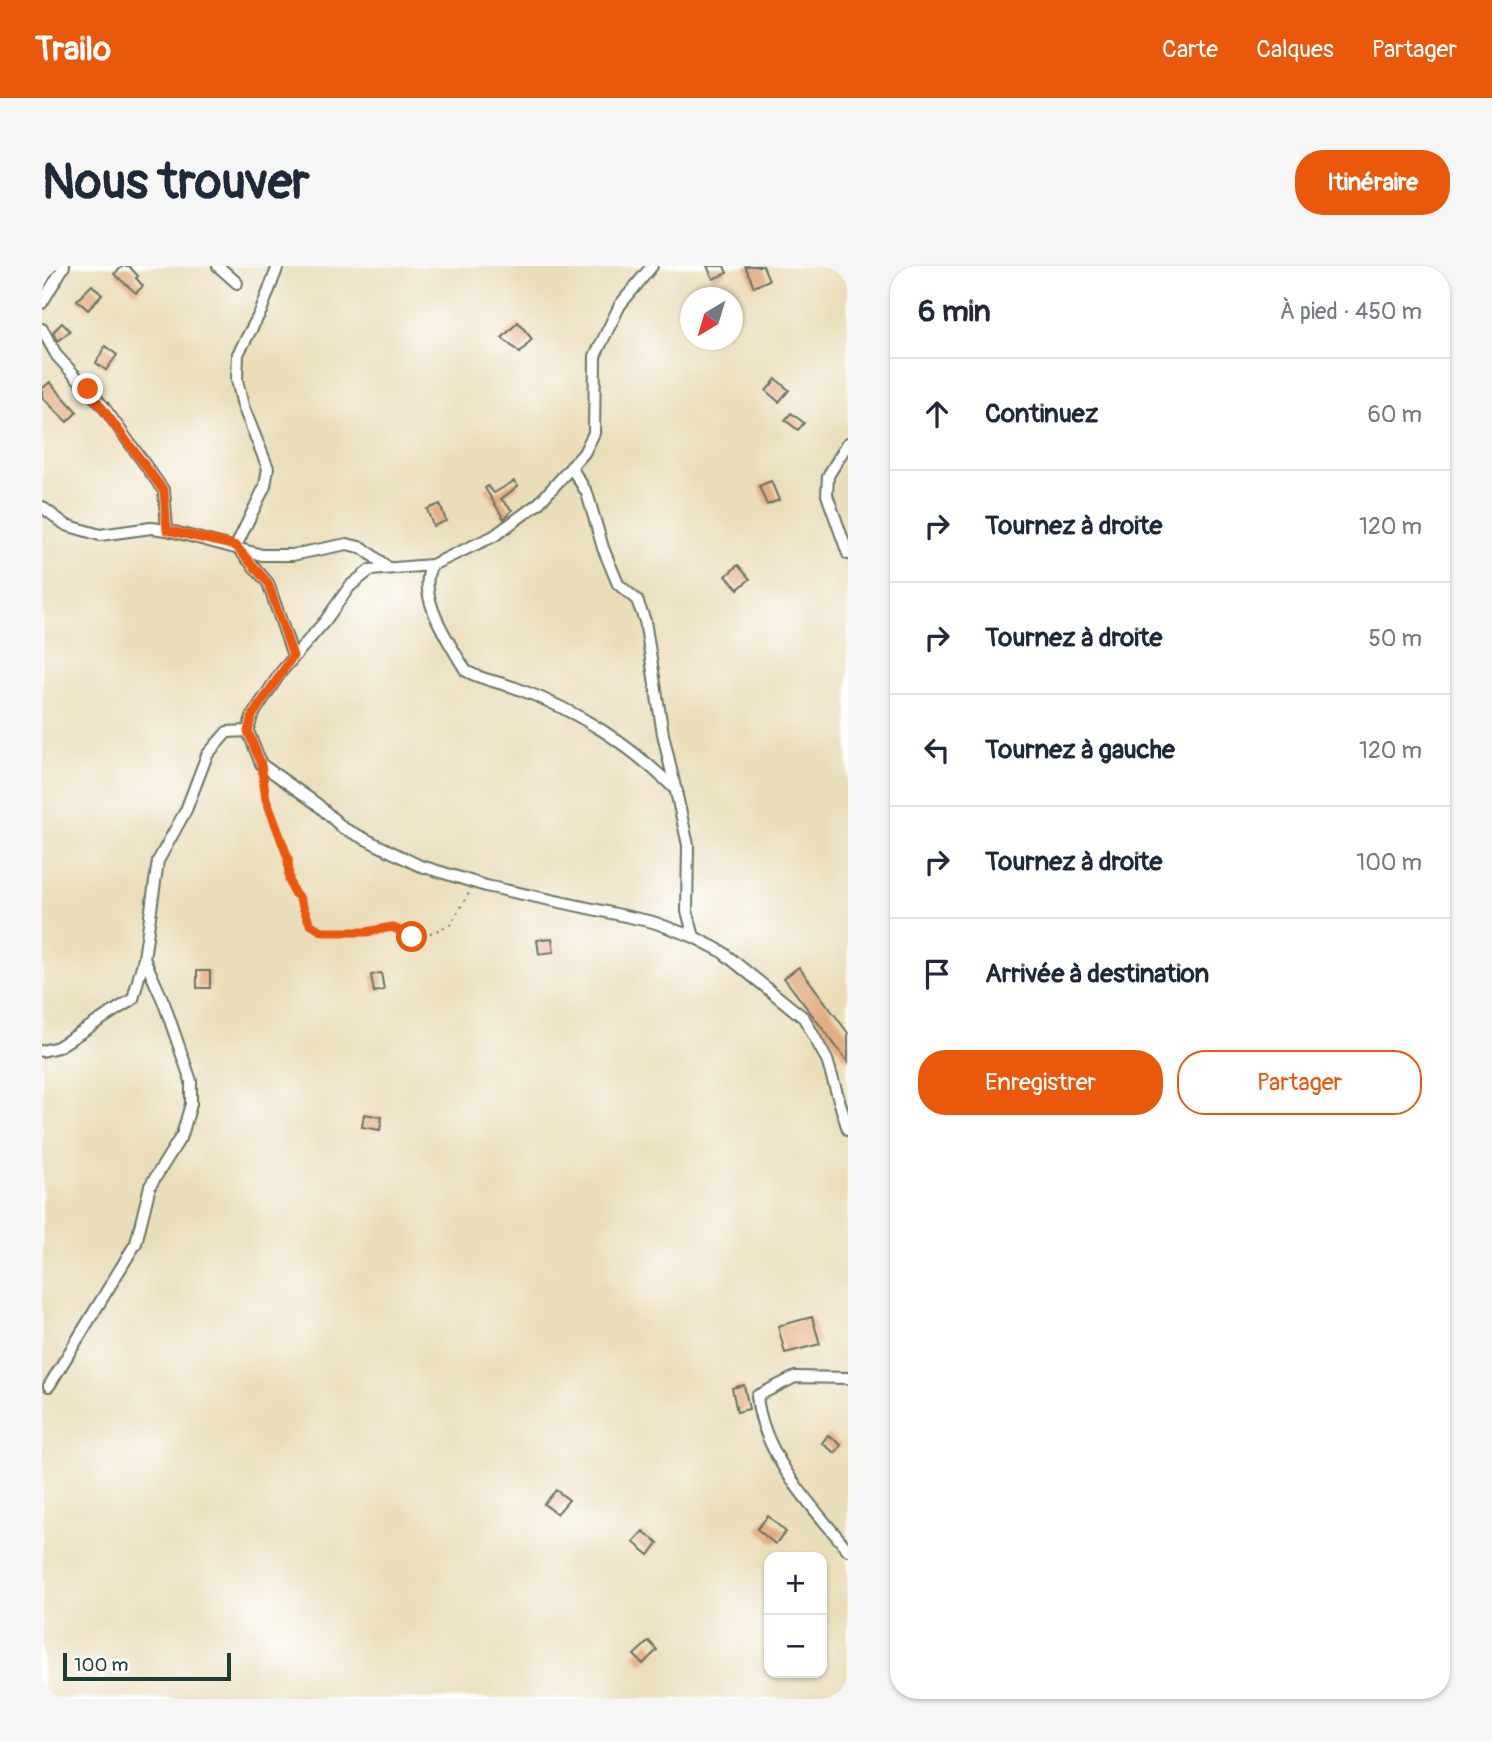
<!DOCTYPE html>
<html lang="fr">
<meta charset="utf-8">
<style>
:root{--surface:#fff;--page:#f6f6f7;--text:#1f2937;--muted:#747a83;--line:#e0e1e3;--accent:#ea580c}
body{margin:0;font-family:Pangolin,sans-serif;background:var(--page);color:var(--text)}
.controls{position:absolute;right:21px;bottom:21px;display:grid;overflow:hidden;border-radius:14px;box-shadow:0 2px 5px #0004}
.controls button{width:63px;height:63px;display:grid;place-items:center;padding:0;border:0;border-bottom:2px solid var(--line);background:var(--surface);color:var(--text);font:35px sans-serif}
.compass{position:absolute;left:638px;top:21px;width:63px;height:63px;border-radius:50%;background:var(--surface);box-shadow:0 2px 5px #0004;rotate:218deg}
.scale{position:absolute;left:21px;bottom:18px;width:168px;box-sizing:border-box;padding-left:7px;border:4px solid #1f3d34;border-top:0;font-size:19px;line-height:24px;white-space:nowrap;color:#1f3d34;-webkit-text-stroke:5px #fff;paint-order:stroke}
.stop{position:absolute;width:21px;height:21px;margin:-16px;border:5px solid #ea580c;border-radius:50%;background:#fff}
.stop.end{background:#ea580c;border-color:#fff;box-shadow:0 2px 7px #0008}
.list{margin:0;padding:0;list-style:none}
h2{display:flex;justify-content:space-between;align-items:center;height:91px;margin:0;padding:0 28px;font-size:30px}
h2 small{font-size:23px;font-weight:400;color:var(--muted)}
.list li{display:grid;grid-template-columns:46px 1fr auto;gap:21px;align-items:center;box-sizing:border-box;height:112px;padding:0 28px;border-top:2px solid var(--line)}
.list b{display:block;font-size:26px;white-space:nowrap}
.list em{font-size:23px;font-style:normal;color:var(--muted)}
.actions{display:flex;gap:14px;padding:21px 28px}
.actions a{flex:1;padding:16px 0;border:2px solid var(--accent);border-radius:28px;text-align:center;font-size:24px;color:var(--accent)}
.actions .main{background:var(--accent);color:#fff}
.icon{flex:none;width:38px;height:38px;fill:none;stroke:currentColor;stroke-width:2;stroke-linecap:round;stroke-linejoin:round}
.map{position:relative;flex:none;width:806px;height:1433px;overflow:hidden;border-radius:28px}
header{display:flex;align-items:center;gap:42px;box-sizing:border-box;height:98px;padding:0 35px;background:var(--accent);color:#fff}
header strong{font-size:33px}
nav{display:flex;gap:38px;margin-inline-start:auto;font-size:24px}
.intro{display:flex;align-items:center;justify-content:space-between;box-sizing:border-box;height:168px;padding:0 42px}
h1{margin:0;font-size:49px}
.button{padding:18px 32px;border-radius:28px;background:var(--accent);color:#fff;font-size:24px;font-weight:700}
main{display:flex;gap:42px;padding:0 42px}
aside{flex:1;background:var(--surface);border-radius:28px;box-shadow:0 2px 5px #0004}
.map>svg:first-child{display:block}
.building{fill:#e4ae84}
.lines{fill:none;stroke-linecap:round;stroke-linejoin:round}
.street-casing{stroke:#667563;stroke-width:14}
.path{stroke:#667563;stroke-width:2;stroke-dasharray:2 5;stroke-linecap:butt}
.street{stroke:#fff;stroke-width:10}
.route{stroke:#ea580c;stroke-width:9}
</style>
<header>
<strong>Trailo</strong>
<nav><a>Carte</a><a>Calques</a><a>Partager</a></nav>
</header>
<div class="intro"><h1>Nous trouver</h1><a class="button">Itinéraire</a></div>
<main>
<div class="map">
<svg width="806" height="1433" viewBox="0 0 806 1433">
<rect width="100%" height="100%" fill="#fff"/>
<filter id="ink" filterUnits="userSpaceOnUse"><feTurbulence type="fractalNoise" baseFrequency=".0143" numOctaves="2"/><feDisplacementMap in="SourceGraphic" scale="14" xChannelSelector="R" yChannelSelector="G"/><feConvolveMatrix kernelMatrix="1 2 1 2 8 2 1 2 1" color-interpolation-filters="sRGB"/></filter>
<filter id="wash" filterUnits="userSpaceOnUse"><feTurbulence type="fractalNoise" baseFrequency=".00686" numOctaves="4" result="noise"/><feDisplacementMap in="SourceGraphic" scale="28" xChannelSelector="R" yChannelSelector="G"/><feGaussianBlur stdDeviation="1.57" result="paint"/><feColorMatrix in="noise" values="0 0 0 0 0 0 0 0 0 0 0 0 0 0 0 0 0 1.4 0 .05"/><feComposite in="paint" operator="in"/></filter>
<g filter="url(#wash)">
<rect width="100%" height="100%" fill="#eaddb9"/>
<g id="blocks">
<g class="building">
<path d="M81,0h6l9,10 -2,2 7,8 -7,7 -22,-19z"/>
<path d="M665,0h17l3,7 -14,6z"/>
<path d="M703,0h18l6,14 -15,7z"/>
<path d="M50,19l10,10 -14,15 -11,-10z"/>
<path d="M476,56l14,17 -12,14 -18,-15z"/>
<path d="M20,57l8,8 -12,10 -5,-9z"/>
<path d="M63,80l12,9 -11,15 -10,-7z"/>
<path d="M734,113l13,11 -10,12 -13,-11z"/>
<path d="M8,116l27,30 -10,10 -25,-25v-8z"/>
<path d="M749,147l13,10 -6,7 -13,-10z"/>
<path d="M472,215l4,5 -17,13 11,11 -8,9 -19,-31 3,-2 6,7z"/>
<path d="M729,215l8,19 -12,5 -8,-19z"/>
<path d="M398,238l6,17 -13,5 -6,-17z"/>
<path d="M696,299l12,14 -12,10 -12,-13z"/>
<path d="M510,672l2,14 -15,2 -2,-14z"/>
<path d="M757,701l49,66v29l-64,-84z"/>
<rect x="155" y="705" width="13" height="17"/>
<path d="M339,707l3,17 -10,2 -3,-17z"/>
<path d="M322,848l18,3 -2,13 -18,-3z"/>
<path d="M770,1051l8,27 -35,9 -7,-27z"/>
<path d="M702,1119l5,24 -12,3 -5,-24z"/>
<path d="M786,1169l13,10 -6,8 -13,-10z"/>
<path d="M514,1224l13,10 -12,14 -13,-10z"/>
<path d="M726,1250l18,16 -11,12 -18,-15z"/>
<path d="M601,1265l15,12 -9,12 -16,-13z"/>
<path d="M607,1375l8,9 -14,14 -9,-9z"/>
</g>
</g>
</g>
<g filter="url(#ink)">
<use href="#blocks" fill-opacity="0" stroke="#667563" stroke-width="2"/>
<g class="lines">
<defs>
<g id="street">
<path d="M176,0l19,17"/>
<path d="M236,0l-17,45 -23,43 -1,26 6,26 25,62 -3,18 -29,60 32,37 25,73"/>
<path d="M610,0l-32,39 -25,51 -1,77 -10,20 -45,50 -45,33 -62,29 -62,5 -20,16 -25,35 -44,51 -29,44 -4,15 13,33 56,40 26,24 75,37 68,21 167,36 41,15 27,14 83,67 23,42 21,70"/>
<path d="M0,37l22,-37"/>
<path d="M0,63l15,27 46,50 61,85 3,39"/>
<path d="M806,177l-20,33 -1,19 21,59"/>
<path d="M529,201l16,26 16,55 15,36 19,16 8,21 18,113 25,111 -1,66 7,26"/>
<path d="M0,241l24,18 34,10 51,-7 16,2 95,25h30l55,-11 16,4 24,19"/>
<path d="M390,299c-17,29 18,79 34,106 16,9 33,11 50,17 65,24 113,56 161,103"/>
<path d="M0,785l16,-4 75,-48 11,-41"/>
<path d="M806,1112l-53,-1 -38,19c6,60 54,109 91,154"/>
<path d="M7,1120l87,-143 14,-57 32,-51 9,-31v-23l-27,-78 -20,-45 14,-97 28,-51 21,-55 20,-23 21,-1"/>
</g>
</defs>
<use href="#street" class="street-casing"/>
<path class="path" d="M220,513l9,39 17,40 1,22 21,44 6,5 7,3h43l26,-5 20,10 22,-5 17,-8 18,-31"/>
<use href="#street" class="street"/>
</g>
</g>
<g class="lines" filter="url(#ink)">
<path class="route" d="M46,123l76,102 3,39 69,16 32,37 25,73 -41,60 -4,15 13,33 5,35 22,59 1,22 5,13 5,4 11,27 13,8h43l26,-5 20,10"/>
</g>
</svg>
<div class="controls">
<button>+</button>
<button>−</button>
</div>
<svg class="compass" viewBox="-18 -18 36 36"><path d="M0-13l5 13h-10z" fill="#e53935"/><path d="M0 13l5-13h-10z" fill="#747a83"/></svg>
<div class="scale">100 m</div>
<div class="stop" style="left:370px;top:671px"></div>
<div class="stop end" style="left:46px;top:123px"></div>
</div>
<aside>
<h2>6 min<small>À pied · 450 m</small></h2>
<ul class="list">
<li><svg class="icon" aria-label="ahead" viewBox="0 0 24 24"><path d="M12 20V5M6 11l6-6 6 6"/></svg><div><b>Continuez</b></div><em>60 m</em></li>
<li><svg class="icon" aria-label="right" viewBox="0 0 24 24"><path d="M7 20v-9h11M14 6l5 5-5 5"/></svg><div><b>Tournez à droite</b></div><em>120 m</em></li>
<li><svg class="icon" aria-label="right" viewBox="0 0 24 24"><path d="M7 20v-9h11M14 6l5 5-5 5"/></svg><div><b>Tournez à droite</b></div><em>50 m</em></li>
<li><svg class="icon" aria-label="left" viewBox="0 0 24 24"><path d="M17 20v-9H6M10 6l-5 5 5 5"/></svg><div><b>Tournez à gauche</b></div><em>120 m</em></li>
<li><svg class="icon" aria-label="right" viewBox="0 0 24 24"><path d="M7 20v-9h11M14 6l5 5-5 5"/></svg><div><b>Tournez à droite</b></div><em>100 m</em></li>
<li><svg class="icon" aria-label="arrive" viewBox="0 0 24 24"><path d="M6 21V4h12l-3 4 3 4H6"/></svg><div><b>Arrivée à destination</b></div></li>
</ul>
<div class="actions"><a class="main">Enregistrer</a><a>Partager</a></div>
</aside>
</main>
